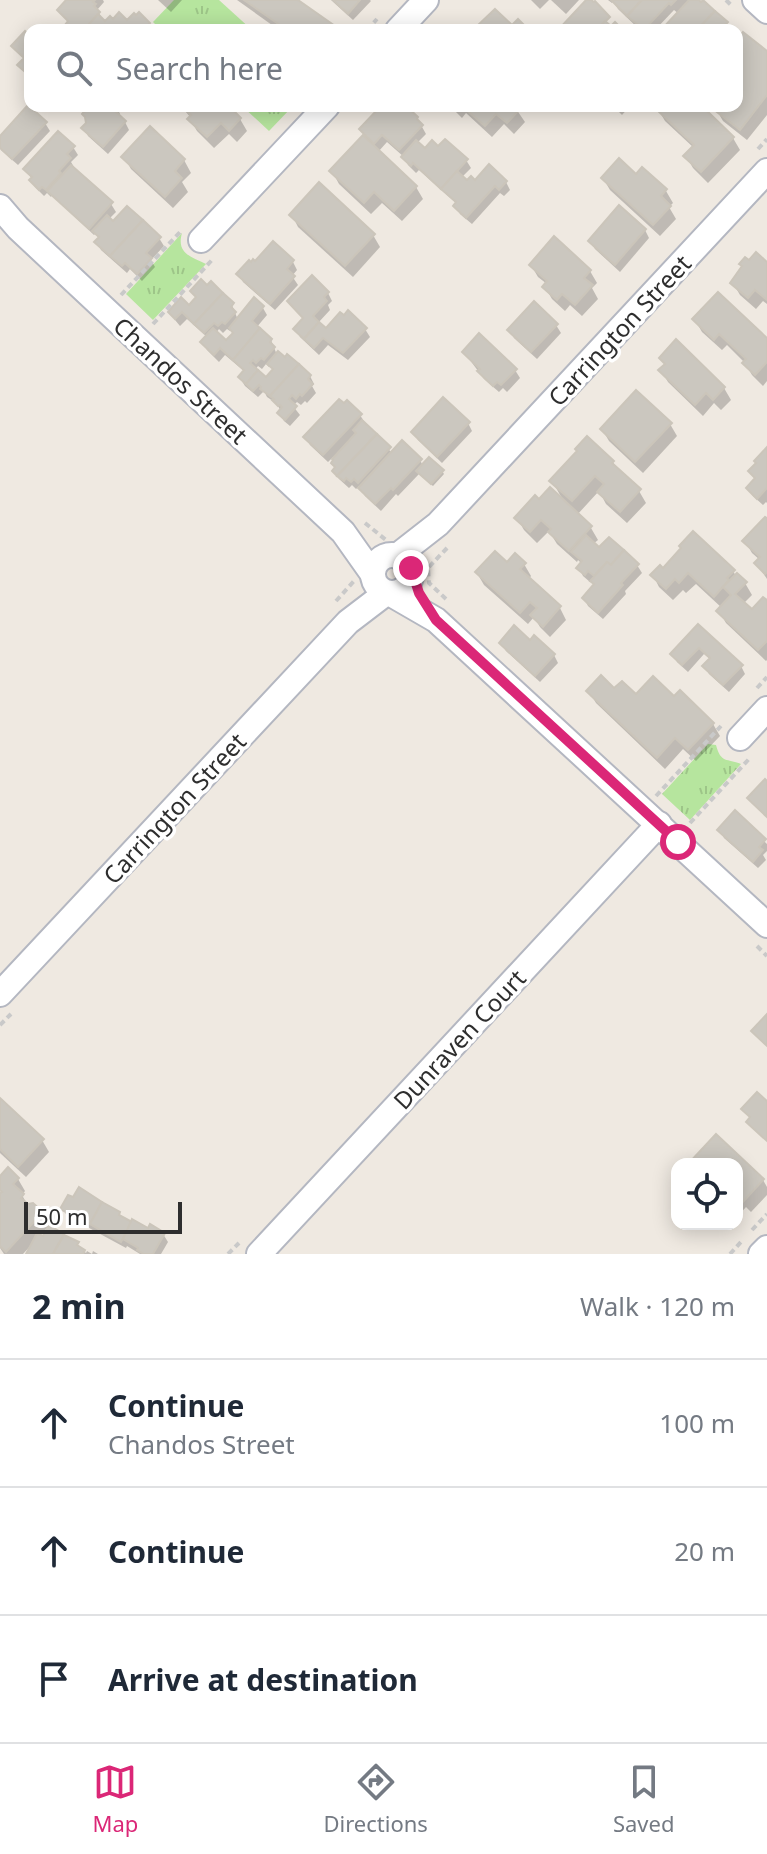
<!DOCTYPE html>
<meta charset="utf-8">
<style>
:root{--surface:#fff;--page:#f2f2f3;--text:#1f2937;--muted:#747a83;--line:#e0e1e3;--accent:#db2777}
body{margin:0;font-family:"Noto Sans",sans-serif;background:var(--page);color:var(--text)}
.controls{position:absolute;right:24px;bottom:24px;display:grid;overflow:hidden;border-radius:16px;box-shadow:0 4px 20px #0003}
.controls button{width:72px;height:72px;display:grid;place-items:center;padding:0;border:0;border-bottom:2px solid var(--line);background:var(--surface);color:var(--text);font:40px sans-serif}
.scale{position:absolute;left:24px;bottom:20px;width:158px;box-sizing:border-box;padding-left:8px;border:4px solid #2e2e2e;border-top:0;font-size:22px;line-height:28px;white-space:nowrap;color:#2e2e2e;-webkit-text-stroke:6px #fff;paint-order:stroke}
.stop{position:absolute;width:24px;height:24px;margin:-18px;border:6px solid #db2777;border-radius:50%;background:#fff}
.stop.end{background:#db2777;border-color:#fff;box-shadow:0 2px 8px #0008}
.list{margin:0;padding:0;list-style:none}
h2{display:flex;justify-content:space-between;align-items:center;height:104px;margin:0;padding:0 32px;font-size:34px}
h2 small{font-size:26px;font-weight:400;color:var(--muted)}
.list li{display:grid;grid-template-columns:52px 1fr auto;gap:24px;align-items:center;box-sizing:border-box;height:128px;padding:0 32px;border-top:2px solid var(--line)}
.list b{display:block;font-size:30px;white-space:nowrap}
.list p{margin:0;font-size:26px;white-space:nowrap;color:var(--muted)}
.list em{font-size:26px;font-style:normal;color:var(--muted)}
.icon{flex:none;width:44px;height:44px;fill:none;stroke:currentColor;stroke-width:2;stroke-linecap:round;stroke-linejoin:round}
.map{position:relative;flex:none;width:767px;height:1254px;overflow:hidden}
.search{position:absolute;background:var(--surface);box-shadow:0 4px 20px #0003;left:24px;right:24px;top:24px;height:88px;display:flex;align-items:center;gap:20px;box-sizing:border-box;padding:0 28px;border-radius:16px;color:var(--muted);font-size:30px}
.sheet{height:488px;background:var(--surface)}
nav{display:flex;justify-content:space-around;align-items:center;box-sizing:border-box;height:112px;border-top:2px solid var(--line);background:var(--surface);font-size:22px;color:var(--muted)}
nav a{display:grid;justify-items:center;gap:4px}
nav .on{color:var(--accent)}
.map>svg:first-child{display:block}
.grass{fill:url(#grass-tufts)}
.shadow{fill:#0003;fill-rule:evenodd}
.building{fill:#cbc7bf;stroke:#cbc5ba;stroke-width:2}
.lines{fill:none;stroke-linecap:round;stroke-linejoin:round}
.minor-casing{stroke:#b4b7c1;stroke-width:28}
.path{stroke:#c9c9c9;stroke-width:4;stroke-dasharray:6 4;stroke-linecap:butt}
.minor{stroke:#fff;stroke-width:24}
.route{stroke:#db2777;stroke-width:10}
.labels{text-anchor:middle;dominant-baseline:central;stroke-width:7;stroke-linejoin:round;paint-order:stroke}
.street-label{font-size:24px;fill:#2e2e2e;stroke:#fff}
</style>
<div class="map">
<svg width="767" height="1254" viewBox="0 0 767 1254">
<defs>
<pattern id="grass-tufts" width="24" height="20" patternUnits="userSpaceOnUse" patternTransform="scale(2)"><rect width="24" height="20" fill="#b6e59e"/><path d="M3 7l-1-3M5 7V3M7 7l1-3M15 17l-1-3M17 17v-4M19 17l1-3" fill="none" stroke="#9dc588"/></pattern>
</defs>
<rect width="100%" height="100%" fill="#efe9e1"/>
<g class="grass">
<path d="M174,0h45l33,30h-91l-8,-8z"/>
<path d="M242,106h51l-24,25z"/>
<path d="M182,233c-6,21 10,24 24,31l-53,56 -27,-26z"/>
<path d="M708,744l8,1c5,19 11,13 25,19l-51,56 -28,-26z"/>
</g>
<g class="shadow">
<path d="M68,0h35l1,2 -7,8 8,14 22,-2 22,2 3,6h-82l-3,-5 2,-2 -10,-13z"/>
<path d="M158,0h24l-11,12z"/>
<path d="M237,0h58l40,30h-56z"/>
<path d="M331,0h39l1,1 -18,19z"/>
<path d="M531,0h18l-9,9z"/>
<path d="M551,0h28l-13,14z"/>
<path d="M608,0h88l30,24 4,6h-66l15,-16 -5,-4 -19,20h-15l-22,-21 -5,-8 -1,2z"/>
<path d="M737,43l30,11v61l-20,25 -24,-19 -7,-12 2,-3h19v-23l3,-4 -3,-3v-18l3,-3 -3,-4z"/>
<path d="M91,106h27l-1,1 3,7 -2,2 7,6 4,8 -21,24 -20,-18 -4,-8 4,-5z"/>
<path d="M181,106h45l14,13 7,12 -10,11 -8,-8 -15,14 -17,-17 -7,-12 1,-1z"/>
<path d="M380,106h23l14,12 9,16 -9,9 8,8 41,9 5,8 -10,10 14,5 31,-1 4,8 -6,6 -4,-3 -28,31 -12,-10 -4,-8 1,-2 -38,-34 -3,3 -8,-8 -4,-8 -17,-15 -9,10 38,35 7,12 -21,22 -20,-18 -11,11 -32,-30 -7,-13 33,-35 -4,-6 20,-21z"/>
<path d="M450,106h64l11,16 -11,12 -10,-10 -12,13 -26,-24 -4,5z"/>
<path d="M613,106h17l-8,9z"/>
<path d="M661,106h38l34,32 7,12 -32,33 -15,-15 -7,-12 8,-8 -29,-27 -7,-12z"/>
<path d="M45,123l5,8 -32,34 -17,-15 -1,-11z"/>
<path d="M73,147l5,8 -7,7 3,5 -2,2 39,35 5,8 -8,8 51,18 5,8 -13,14 4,7 -13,14 -12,-12 -3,4 -26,-23 -4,-8 2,-2 -3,-7 -2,2 -42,-40 -1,2 -4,-4 -3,3 -8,-8 -5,-7 1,-2 -7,-10z"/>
<path d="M124,157l60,3 7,13 -9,9 6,10 -15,16 -42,-39z"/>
<path d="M643,170l23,21 7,12 -4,4 7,12 -16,17 -50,-46 -7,-12 34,-2z"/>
<path d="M619,208l26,22 4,8 -29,34 -25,-23 -5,-8z"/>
<path d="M292,215l81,20 7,12 -27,30 -55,-50z"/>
<path d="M273,244l20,18 4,8 -5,6 6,9 -23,25 -32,-28 -4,-8 17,-10z"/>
<path d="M531,265l59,6 7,12 -5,5 6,11 -16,17 -12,-11 -5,6 -13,-12 -7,-12 2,-3 -9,-7z"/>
<path d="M767,265v39l-4,-3 -7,8 -16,-14 -7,-12z"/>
<path d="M192,292l40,13 6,15 16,-20 9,8 4,7 -11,13 15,12 6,15 33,21 4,8 -2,2 4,7 -9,10 -2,-2 -4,4 -4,-3 -4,4 7,9 -10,11 -6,-5 -5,-8 2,-2 -5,-8 -9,-6 -3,-6 -6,6 -13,-11 -5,-8 5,-6 -20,-17 -6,7 -12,-12 -5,-8 5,-5 -20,-18 -7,7 -5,-6 -5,-8 19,-4 8,-9zM219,329l4,4 4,-4 3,2 2,-2 2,5 -7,9 -11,-10zM266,364l3,3 1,-2 4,6 -8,9 -11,-10 3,-4 4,3z"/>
<path d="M328,293l4,8 -4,4 2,5 -12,13 8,8 39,-2 5,8 -22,23 -20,-15 -9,10 -19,-18 -4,-8 8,-9 -14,-19z"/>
<path d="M695,320l72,21v40l-4,5 -11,-11 -7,-12 -18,-18 -5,5 -20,-18z"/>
<path d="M556,325l5,8 -24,26 -23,-21 -4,-8z"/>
<path d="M464,352l51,18 5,8 -13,14 -4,-4 -4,4 -15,-13z"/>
<path d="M661,358l63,30 7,12 -10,10 -7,-7 -11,13 -35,-34 -7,-12 5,-4z"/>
<path d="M360,415l5,8 -1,1 28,29 28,7 3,6 19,5 2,3 -11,12 -14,-12 -21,22 -2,-2 -15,17 -16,-15 -6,-10 -3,3 -4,-4 -3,3 -10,-9 -5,-8 2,-2 -3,-12 -5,5 -18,-17 -4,-7z"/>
<path d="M468,423l4,8 -30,32 -24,-23 -5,-8z"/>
<path d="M670,424l7,12 -34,37 -34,-32 -7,-12z"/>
<path d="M767,450v53l-1,-1 -3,3 -10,-9 -5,-8 7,-8 -4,-8z"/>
<path d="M613,462l4,8 22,21 7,12 -19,20 -21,-19 -7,-13 -22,24 14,13 7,12 -5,4 44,21 5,8 -17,18 1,3 -23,25 -15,-13 -4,-8 11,-12 -3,-6 -2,2 -7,-6 -4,-8 3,-4 -4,-4 -1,2 -20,-18 -8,-13 -12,12 -13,-13 -7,-12 22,-17 24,-1 -11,-19z"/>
<path d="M767,521v58l-10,-15 3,-4 -8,-7 -7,-12z"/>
<path d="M524,564l7,12 -2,3 31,29 6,12 -16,17 -10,-10 -6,-10 -6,7 -44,-39 -7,-12 30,-8z"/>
<path d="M663,570l70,1 3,5 9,7 7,12 -9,9 9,8 15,-9v57l-1,1 -40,-38 -7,-12 3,-3 -26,-24 -10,9 -3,-3 -10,10 -14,-13 -6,-12z"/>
<path d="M698,627l43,39 4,8 -16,18 -20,-18 -4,-7 6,-7 -7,-6 -16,18 -11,-10 -4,-8z"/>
<path d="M501,643h29l24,12 4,8 -18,19 -34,-31z"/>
<path d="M589,691h26l21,6 38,1 39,26 7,12 -24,25 -13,-12 -18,20 -69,-66z"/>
<path d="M735,813l32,31v7l-4,4 3,5 -8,8 -34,-30 -4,-8z"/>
<path d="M0,1101l42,39 7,12 -23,25 -26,-24z"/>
<path d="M716,1136l47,44 4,7v8l-16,17 -5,-5 -9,10v-53h-46z"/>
<path d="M8,1170l10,9 7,12 -3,4 6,11 5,-1 9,9 7,12 -10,10 5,3 6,-11 27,16 4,5 5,4 1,-2 5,3 1,-3 5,3h-69l4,-11 -10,11h-19l-4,-6v-52l2,-1 -2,-16z"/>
<path d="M63,1209l56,5 3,4 26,12 15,4 5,8 -7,12h-21l-13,-8 -1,2 -59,-32z"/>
<path d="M719,1224h11l-5,6z"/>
</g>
<g class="building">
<path d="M66,0h29l-2,2 3,2 -2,2 6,6 -16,18h-14l-5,-5 3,-4 -11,-11z"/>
<path d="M244,0h54l37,26 -3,4h-45z"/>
<path d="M333,0h27l-12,14z"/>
<path d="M586,0h5l3,2 1,-1 15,16 -13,13h-9l-2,-2 -2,2h-26z"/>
<path d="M611,0h31l-15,16z"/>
<path d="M642,0h34l-5,5 -2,-2 -25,27 -17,-14z"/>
<path d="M689,0h10l2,2 2,-2 12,11 -18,19h-36z"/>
<path d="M495,9l17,16 6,-6 11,11h-50l-3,-3z"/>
<path d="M715,11l13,11 -3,3 6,5h-34z"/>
<path d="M119,12l8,8 7,-7 2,2 3,-3 11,11 -6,7h-60l14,-16 7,7 5,-5 3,3z"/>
<path d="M605,21l6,5 4,-4 8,8h-26z"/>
<path d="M25,31l5,5v40l-13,-11 7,-7 -13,-12z"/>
<path d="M743,32l24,19v44l-27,35 -27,-21 3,-3h21v-27l3,-4 -3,-3v-17l2,-3 -2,-2v-10z"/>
<path d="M28,105l19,17 -35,37 -12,-11v-12z"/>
<path d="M89,106h27l-3,3 13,12 -23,26 -22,-19 5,-5 -1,-6 -3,-3z"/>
<path d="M182,106h47l12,12 -12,13 -8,-8 -14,14 -20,-18 4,-4z"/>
<path d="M377,106h29l12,11 -1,2 6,6 -24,25 -17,-15 -8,9 -15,-15 20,-21z"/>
<path d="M462,106h55l3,3 -13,14 -11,-9 -11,12z"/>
<path d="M659,106h43l32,31 -33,35 -18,-16 11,-11 -38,-36z"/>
<path d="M150,126l35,33 -10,12 7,7 -17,19 -44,-40z"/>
<path d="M58,131l17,15 -8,8 4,4 -12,13 2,2 -15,17 -4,-3 -3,3 -10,-10 3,-3 -9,-8z"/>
<path d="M363,135l54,51 -23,25 -20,-19 -10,11 -35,-32z"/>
<path d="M445,139l23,20 -27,30 -28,-26 -2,3 -10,-9 15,-17 9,8 7,-8 6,6z"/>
<path d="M619,158l17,16 6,-7 25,22 -6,7 10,10 -18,19 -52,-47z"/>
<path d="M489,164l18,17 -8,9 -4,-4 -29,32 -13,-12 3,-4 -15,-13 16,-18 10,9 4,-4 4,4z"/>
<path d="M71,165l42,37 -24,27 -42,-38z"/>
<path d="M319,182l56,52 -30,32 -56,-51z"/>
<path d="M619,205l27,24 -31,36 -27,-24z"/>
<path d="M127,206l16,14 -33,36 -16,-14 5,-5 -7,-6 15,-16 6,6z"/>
<path d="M143,220l18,17 -15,16 6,5 -15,16 -12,-11 -3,3 -12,-10z"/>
<path d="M554,236l37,34 -7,8 9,7 -18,20 -13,-11 -5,6 -15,-13 5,-6 -18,-16z"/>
<path d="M273,241l21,19 -7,9 8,7 -25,28 -34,-30 13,-14 2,2 2,-3 2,2z"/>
<path d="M756,252l11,10v38l-12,-10 -7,8 -18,-15 12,-17 -3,-2 6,-7 4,3z"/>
<path d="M312,275l17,17 -5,5 3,4 -14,15 6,6 -15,17 -11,-10 10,-11 -16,-17z"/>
<path d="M201,279l6,6 4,-4 12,12 -29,31 -12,-12 -7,7 -7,-7 13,-15 8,8 7,-8 -6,-6z"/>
<path d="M718,292l49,46v24l-12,13 -13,-12 4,-4 -27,-25 -5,6 -22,-21z"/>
<path d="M223,293l11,10 -3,4 5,5 -11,12 -3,-2 -4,4 -4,-3 -10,10 -10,-9z"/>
<path d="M254,297l10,9 -12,15 8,7 -27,32 -13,-12 -6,7 -14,-13 13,-14 13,12 7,-7 -4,-5z"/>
<path d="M534,301l24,23 -27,28 -24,-22z"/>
<path d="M348,310l19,18 -24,25 -20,-15 -9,10 -10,-9 15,-17 7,6 14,-16 4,3z"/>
<path d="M260,328l12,11 -2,3 5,5 -11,13 -3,-2 -5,5 -3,-3 -3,3 8,7 -12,14 -8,-7 6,-7 -11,-10z"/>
<path d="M479,333l38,36 -16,16 -4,-3 -4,4 -16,-15 3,-2 -18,-17z"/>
<path d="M676,339l49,48 -12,13 -7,-7 -11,12 -37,-35 7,-6 -6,-6z"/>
<path d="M278,351l7,6 2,-3 12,10 -29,32 -10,-7 1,-2 -2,-2 -6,6 -7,-7 12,-14 8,7 7,-8 -6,-5z"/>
<path d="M299,364l12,11 -3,4 5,5 -11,12 -2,-2 -4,5 -4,-4 -3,4 8,7 -12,14 -8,-7 5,-6 -2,-2 -2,1 -6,-6 2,-1 -4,-3z"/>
<path d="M636,390l36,33 -37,39 -35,-33z"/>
<path d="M443,397l27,25 -33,35 -26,-25z"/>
<path d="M339,399l5,4 3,-3 15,14 -39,41 -20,-18z"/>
<path d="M362,420l15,14 -40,42 -5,-5 3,-4 -4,-4 2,-3 -1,-1 24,-26 -3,-3z"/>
<path d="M377,434l14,13 -33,36 -4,-4 -3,3 -5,-4 -2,3 -7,-5z"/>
<path d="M587,436l27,25 -2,2 29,26 -21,23 -23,-20 7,-8 -9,-8 -23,25 -23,-20 28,-30 -2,-2z"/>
<path d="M402,440l20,19 -29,31 -2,-2 -16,16 -17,-16z"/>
<path d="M767,447v41l-10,11 -11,-11 9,-10 -7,-7 8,-8 -2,-2z"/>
<path d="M429,457l15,13 -13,14 -15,-13z"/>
<path d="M550,487l42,39 -23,25 -21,-19 3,-3 -10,-9 -11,12 -16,-14 21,-23 4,4z"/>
<path d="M765,517l2,1v54l-2,2 -11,-11 6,-6 -18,-16z"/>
<path d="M693,531l42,39 -8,8 2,2 -15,17 -26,-24 -9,10 -4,-4 -9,10 -16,-14 10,-10 3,3 18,-20 -2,-2z"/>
<path d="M586,535l13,12 10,-10 15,13 -13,15 -4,-3 -13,14 -6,-5 -3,4 -9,-7 6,-7 -11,-9z"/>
<path d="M624,550l15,14 -18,19 2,2 -25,28 -16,-15 12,-14 -4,-3 17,-19 4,3z"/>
<path d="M495,551l12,11 8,-9 11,10 -6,6 41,37 -18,21 -13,-12 7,-7 -7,-6 -10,11 -45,-41z"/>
<path d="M737,573l10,9 -12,12 17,15 11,-12 4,3v41l-9,9 -42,-39 15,-16 -8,-8z"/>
<path d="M698,624l45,41 -20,20 -21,-19 8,-8 -11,-10 -17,17 -12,-11z"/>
<path d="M514,625l16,15 4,-5 21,19 -20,22 -36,-33z"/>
<path d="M601,675l13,13 8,-7 14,13 17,-18 21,20 6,-6 34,33 -26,27 -13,-12 -18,20 -71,-67z"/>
<path d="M765,779l2,2v36l-20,-19z"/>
<path d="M735,810l31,29 -7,8 4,3 -10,12 -36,-32z"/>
<path d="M767,1014v32l-16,-15z"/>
<path d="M757,1092l10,9v40l-21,-19 4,-5 -9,-8z"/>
<path d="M0,1098l44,41 -26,28 -18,-18z"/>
<path d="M716,1134l48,45 -21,23 -6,-4v-34h-49z"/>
<path d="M8,1167l11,11 -6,6 11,10 -3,4 7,6 5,-1 10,9 -37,40 -6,-6v-53l2,-1 -2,-2v-14z"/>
<path d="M79,1187l23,15 -12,22 -30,-15 8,-14 5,2z"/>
<path d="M102,1202l18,10 -1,3 13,7 -11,20 -31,-18z"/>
<path d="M132,1219l16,9 2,-4 15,9 -12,21h-9l-7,-4 1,-2 -15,-9z"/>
<path d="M49,1225l15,9 -11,20h-27l11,-21 6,3z"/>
<path d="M64,1235l15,7 -2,3 8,5 -2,4h-30z"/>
</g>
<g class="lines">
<defs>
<g id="minor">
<path d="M755,0l12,11"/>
<path d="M398,30l28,-30"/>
<path d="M0,207l18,21 325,304 29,41"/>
<path d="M201,240l126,-134"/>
<circle cx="392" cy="574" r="19"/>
<path d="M397,556l41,-32 329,-353"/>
<path d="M391,594l45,26 331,305"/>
<path d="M740,738l27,-29"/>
<path d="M0,994l348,-372 38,-29"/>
<path d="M259,1254l400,-430"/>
<path d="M761,1254l6,-6"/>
</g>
</defs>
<use href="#minor" class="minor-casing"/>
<g class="path">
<path d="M726,0l7,7"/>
<path d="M367,30l10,-11"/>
<path d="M758,149l9,-10"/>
<path d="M121,295l60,-64"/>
<path d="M153,324l59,-64"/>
<path d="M365,523l21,17"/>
<path d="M446,599l-17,-16 -1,-15 20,-21"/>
<path d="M336,601l18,-20"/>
<path d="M757,688l10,-11"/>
<path d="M656,796l65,-70"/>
<path d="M690,823l59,-64"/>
<path d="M757,946l10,10"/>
<path d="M0,1025l11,-11"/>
<path d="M752,1230l15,-16"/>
<path d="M228,1254l11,-11"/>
<path d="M730,1254l11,-12"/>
</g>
<use href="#minor" class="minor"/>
</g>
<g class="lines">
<path class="route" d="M411,568l8,25 17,27 242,222"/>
</g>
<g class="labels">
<g class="street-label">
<text transform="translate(619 330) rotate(-47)">Carrington Street</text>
<text transform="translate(181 380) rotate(43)">Chandos Street</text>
<text transform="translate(174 808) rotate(-47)">Carrington Street</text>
<text transform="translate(459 1039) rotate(-47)">Dunraven Court</text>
</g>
</g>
</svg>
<div class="controls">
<button><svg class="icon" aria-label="locate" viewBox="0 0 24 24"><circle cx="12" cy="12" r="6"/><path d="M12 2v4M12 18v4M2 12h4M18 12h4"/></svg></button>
</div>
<div class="scale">50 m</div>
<div class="stop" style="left:678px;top:842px"></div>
<div class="stop end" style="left:411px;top:568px"></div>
<div class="search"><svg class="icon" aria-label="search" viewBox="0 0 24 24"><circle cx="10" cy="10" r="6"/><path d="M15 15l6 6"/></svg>Search here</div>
</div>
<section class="sheet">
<h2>2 min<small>Walk · 120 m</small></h2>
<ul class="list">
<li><svg class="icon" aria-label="ahead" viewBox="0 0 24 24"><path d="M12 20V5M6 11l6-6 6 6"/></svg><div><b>Continue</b><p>Chandos Street</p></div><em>100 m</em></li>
<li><svg class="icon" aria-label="ahead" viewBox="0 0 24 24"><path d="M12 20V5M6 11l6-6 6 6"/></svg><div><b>Continue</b></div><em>20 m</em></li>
<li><svg class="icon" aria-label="arrive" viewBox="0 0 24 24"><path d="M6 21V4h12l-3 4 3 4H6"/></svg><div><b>Arrive at destination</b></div></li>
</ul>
</section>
<nav>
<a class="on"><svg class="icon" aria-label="map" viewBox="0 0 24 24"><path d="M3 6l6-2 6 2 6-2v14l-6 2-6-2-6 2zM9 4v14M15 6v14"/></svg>Map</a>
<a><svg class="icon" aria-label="directions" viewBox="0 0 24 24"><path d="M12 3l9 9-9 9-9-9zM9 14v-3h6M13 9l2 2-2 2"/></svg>Directions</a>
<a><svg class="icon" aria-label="saved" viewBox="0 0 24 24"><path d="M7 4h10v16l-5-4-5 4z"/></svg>Saved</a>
</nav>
